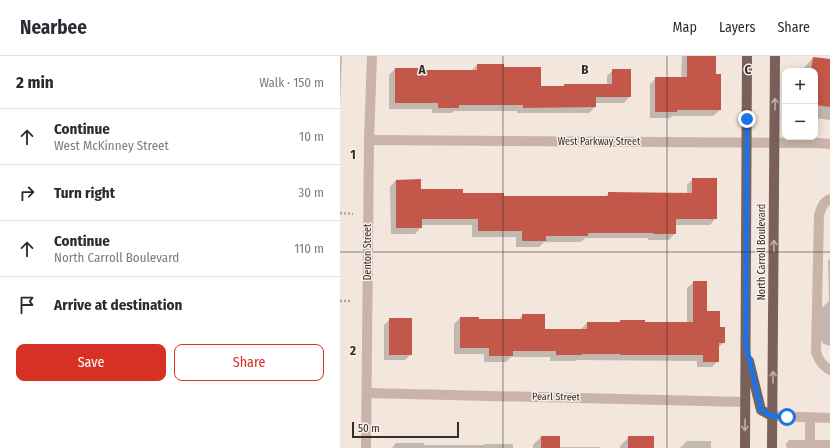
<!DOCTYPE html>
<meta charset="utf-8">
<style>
:root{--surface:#fff;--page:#f7f7f7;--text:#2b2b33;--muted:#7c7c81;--line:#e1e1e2;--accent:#d93025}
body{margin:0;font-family:"Fira Sans Condensed",sans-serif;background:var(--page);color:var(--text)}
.controls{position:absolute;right:12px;top:12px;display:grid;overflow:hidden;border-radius:8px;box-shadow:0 2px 10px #0003}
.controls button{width:36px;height:36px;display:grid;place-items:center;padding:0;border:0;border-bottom:1px solid var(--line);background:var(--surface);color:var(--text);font:20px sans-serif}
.scale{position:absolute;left:12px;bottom:10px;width:107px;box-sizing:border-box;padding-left:4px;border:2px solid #372c29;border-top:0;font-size:11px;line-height:14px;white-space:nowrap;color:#372c29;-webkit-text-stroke:3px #f9f0ea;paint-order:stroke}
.stop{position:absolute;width:12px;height:12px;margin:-9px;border:3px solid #1a73e8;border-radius:50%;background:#fff}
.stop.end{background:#1a73e8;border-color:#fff;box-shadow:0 1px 4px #0008}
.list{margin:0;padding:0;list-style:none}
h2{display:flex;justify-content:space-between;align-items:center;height:52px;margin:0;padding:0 16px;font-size:17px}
h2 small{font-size:13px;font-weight:400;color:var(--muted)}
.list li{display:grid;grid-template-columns:26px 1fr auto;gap:12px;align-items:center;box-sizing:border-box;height:56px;padding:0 16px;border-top:1px solid var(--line)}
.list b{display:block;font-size:15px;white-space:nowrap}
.list p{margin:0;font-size:13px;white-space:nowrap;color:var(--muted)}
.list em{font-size:13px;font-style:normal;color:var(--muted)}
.actions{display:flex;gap:8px;padding:12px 16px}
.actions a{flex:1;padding:9px 0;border:1px solid var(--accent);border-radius:8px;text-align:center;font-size:14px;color:var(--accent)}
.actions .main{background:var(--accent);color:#fff}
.icon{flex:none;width:22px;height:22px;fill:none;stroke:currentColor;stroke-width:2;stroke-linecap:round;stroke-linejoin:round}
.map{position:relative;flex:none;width:490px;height:392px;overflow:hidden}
header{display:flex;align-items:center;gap:24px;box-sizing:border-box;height:56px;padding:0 20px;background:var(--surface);border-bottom:1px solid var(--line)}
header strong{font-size:19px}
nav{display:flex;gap:22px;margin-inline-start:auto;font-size:14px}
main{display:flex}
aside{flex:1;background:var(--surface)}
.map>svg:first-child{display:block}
.shadow{fill:#0003}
.building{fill:#c3584a}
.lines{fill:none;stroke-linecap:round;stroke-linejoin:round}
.path{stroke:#b69e93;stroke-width:2.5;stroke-dasharray:2 2;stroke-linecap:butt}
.minor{stroke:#cab4a9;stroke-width:10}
.major{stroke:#79615a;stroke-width:10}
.oneway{stroke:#bfb0a9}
.route{stroke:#1a73e8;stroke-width:5}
.grid{fill:none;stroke:#372c29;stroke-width:1;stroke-opacity:0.55}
.labels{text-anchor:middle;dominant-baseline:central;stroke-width:3;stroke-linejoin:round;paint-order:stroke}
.street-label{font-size:10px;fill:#372c29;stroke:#f9f0ea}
.grid-label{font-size:13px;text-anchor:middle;font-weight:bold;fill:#372c29;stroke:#f9f0ea;stroke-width:3;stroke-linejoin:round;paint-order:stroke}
</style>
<header>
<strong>Nearbee</strong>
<nav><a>Map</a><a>Layers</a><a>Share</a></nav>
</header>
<main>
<aside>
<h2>2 min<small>Walk · 150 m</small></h2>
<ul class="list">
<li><svg class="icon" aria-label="ahead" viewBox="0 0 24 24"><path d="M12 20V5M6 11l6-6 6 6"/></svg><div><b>Continue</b><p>West McKinney Street</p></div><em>10 m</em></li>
<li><svg class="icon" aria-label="right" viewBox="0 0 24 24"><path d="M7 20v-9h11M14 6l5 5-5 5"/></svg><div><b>Turn right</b></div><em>30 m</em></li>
<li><svg class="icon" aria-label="ahead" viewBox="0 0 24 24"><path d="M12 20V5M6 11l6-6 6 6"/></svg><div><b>Continue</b><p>North Carroll Boulevard</p></div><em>110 m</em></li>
<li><svg class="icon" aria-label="arrive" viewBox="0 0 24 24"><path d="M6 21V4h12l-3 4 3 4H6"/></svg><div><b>Arrive at destination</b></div></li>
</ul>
<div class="actions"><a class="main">Save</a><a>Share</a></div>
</aside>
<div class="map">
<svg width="490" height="392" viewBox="0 0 490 392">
<rect width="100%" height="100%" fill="#f2e6dd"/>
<g class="shadow">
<path d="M0,0h2l-2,50z"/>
<path d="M342,0h33v19l5,35 -7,6h-41l-2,2h-20v-34l6,-6h25z"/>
<path d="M473,2l17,2v60l-15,-2v-47h-14l1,-1z"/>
<path d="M137,9l26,3 37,19h22l3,-2h42v-9l6,-6 17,26 -6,7h-29v4l-6,6h-72v-2h-63l-2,2h-20v-4h-43v-34l6,-6 23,2h53z"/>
<path d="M353,123l23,39 -6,7h-35v8l-6,7h-21v-2h-63l-4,4h-37l-5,5h-23v-10h-44v-12h-51v2l-6,7h-24l-1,-47 6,-7 24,10 42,4 41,3h102l4,-4 78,1v-9z"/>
<path d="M490,203v87l-6,-2 -3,-4 -3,-29 11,-10 -1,-41z"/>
<path d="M354,226l12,30 13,16 5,14 -6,6v13l-6,6h-15v-6l-121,-1 -1,1h-25v-4h-39l-5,5h-22v-8h-30v-30l6,-6 18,2h40l5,-5 21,15h37v-1l6,-6h32l1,-2 24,2h43v-35z"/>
<path d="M50,263l21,35 -6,6h-21v-35z"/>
<path d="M201,381l18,10h41v1h-67v-3z"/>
<path d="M289,381l24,11h-33v-2z"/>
<path d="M347,385h24v7h-31z"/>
<path d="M56,387h28v2h59l2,-1h28v4h-121z"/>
</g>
<g class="building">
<path d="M347,0h29v18h5v36h-44v2h-22v-35h32z"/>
<path d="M473,1l17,2v48l-15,-2v-34h-4z"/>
<path d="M137,8h27v3h37v19h23v-2h48v-15h19v28h-35v10l-73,1v-3h-64v3h-21v-5h-43v-35h24v2h58z"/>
<path d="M352,122h25v41h-41v15h-23v-1h-65v3h-42v5h-24v-10h-44v-12h-56v9h-26v-48l25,-1v10h42v4h41v3h104v-4l84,1z"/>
<path d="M353,225h14v30h13v16h5v16h-6v19h-16v-7h-83v-1h-38v1h-26v-4h-43v5h-24v-8h-29v-31h19v2h43v-5h23v15h42v-7h33v-2h25v2h48z"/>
<rect x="49" y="262" width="23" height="37"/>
<rect x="201" y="380" width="19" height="12"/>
<rect x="288" y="380" width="26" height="12"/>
</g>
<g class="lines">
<g class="path">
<path d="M0,157l13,1"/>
<path d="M0,245h11"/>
</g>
<g class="minor">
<path d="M29,84l448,3 13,1"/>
<path d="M490,143c-7,3 -9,9 -11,16l-3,137c3,9 6,13 14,18"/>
<path d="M27,337l378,9"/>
<path d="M432,360l58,2"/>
<path d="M470,362v27h20"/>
<path d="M451,389h19"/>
<path d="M26,392l3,-308 3,-84"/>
</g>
<g class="major">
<path d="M409,305l12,49 11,6"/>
<path d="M405,392l2,-392"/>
<path d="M432,392l3,-392"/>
</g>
</g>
<defs><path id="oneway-shaft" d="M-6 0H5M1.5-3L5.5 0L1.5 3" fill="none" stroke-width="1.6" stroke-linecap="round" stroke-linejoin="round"/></defs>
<g class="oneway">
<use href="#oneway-shaft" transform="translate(435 48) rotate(-90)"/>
<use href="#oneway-shaft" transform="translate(434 190) rotate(-90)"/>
<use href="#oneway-shaft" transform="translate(433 321) rotate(-89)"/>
<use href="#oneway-shaft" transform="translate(405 369) rotate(91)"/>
</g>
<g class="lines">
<path class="route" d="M407,63l-1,226 15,65 11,6 15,1"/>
</g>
<path class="grid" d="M163,0v392M327,0v392M0,196h490"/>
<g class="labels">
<g class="street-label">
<text x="259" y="86">West Parkway Street</text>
<text transform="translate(28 196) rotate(-90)">Denton Street</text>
<text transform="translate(422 196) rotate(-90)">North Carroll Boulevard</text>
<text transform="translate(216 341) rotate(1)">Pearl Street</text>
</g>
</g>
<g class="grid-label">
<text x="82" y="18">A</text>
<text x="245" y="18">B</text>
<text x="408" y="18">C</text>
<text x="13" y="103">1</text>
<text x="13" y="299">2</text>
</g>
</svg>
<div class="controls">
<button>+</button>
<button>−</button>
</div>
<div class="scale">50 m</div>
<div class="stop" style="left:447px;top:361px"></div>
<div class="stop end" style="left:407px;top:63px"></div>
</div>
</main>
